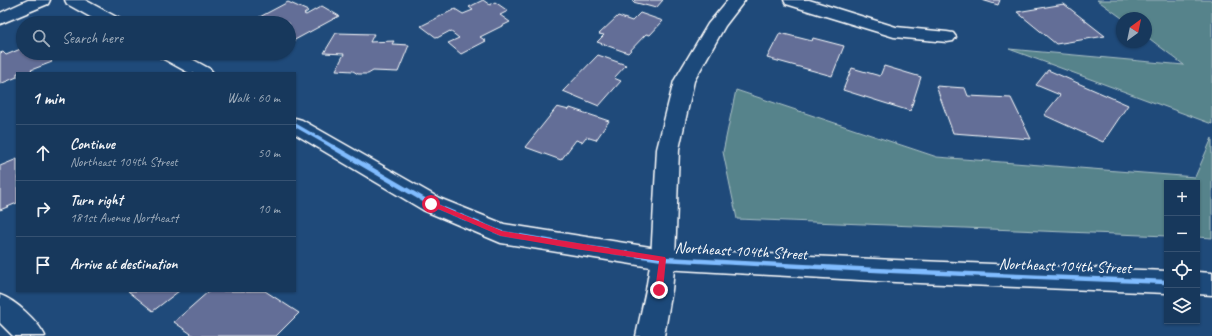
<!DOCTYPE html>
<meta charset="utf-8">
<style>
:root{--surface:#17385c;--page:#244365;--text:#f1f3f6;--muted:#9eacbb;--line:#365272}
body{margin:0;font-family:Caveat,sans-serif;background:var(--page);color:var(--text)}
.controls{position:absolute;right:12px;bottom:12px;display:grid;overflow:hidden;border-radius:0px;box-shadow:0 1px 3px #0004}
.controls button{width:36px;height:36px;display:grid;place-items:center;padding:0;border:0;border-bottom:1px solid var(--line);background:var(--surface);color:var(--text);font:20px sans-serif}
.compass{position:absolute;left:1116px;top:12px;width:36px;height:36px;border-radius:50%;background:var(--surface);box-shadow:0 1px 3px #0004;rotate:33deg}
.stop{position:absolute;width:12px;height:12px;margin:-9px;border:3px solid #e11d48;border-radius:50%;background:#fff}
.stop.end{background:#e11d48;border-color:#fff;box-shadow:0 1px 4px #0008}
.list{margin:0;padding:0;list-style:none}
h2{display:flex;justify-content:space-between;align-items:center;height:52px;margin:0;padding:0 16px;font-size:17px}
h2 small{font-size:13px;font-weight:400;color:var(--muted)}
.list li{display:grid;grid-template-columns:26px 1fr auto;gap:12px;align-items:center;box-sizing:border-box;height:56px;padding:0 16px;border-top:1px solid var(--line)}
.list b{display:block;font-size:15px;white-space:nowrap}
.list p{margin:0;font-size:13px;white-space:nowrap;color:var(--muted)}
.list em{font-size:13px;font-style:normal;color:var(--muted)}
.icon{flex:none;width:22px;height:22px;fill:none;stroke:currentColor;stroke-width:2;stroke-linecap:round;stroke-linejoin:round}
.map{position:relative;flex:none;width:1212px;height:336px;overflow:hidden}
.search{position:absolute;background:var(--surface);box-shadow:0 1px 3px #0004;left:16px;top:16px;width:280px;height:44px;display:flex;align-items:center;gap:10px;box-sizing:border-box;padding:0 14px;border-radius:22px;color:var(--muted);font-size:15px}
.panel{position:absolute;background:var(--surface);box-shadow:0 1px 3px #0004;left:16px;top:72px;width:280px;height:220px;border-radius:0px}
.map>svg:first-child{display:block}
.green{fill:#57838b;stroke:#abc1c5}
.building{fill:#646e97;stroke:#fff}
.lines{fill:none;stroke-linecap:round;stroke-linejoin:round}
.minor-casing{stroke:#fff;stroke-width:3}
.tertiary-casing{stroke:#fff;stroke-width:3}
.minor{fill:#1f4a7a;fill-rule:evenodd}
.tertiary{fill:#1f4a7a;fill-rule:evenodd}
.cycleway-far1-casing{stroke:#1f4a7a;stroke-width:5.5}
.cycleway-casing{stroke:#1f4a7a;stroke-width:7}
.cycleway-far1{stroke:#80bcff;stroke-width:3.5}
.cycleway{stroke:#80bcff;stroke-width:4.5}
.route{fill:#e11d48}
.labels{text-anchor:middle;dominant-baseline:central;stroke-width:4;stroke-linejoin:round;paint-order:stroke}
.street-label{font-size:16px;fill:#fff;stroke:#1f4a7a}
</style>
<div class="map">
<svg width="1212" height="336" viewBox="0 0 1212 336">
<rect width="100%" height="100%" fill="#1f4a7a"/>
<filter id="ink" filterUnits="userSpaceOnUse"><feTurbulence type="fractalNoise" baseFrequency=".025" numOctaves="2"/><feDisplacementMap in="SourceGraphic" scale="8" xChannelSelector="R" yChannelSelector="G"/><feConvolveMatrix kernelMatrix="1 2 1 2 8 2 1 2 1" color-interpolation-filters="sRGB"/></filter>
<g filter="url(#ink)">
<g class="green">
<path d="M1097,0h115v124l-203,-75 175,16 -38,-29v-18h-24z"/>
<path d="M736,90l201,67 258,20 17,-39v100l-15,-1v-54h-30v53l-430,-17 -14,-67z"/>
</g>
<g class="building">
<path d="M483,0l7,5 5,-3 13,9 -8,4 10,7 -30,15 6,4 -25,13 -13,-11 11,-5 -9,-7 -13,7 -16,-12 34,-17 8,5 10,-4 -4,-3z"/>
<path d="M635,0h28l-7,8 -23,-6z"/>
<path d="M982,0h18l-2,5z"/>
<path d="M288,2l20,9 -4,3 2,1 16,-9 17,10 -48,26 -2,-1v-18h-29l-6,-3z"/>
<path d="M1064,4l41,32 -49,8 -39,-32z"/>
<path d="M640,13l23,8 -13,14 -4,-1 -18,19 -31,-11 7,-7 -5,-1 19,-18 14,5z"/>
<path d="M336,33l38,1 -4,8 24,-1 -2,3 17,1 -11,27 -25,-1 -5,3h-10l-5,-3 -17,-1 8,-16 -20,-1z"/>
<path d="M780,33l32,8 1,-3 31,8 -12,30 -65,-18z"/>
<path d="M23,48v5h22l7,9 -21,8 1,1 -4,2h-11v4l-17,7v-31l3,-1 3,3z"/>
<path d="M598,55l28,10 -12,13 7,3 -22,25 -36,-15z"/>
<path d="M884,66l37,11 -11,34 -67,-21 9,-22 28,8z"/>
<path d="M1048,70l80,35 -25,37 -59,-27 16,-20 -24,-10z"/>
<path d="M936,86l29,2 3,8 43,2 20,41 -78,-6z"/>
<path d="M557,107l12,3 1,-2 39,13 -13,19 -10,-3 -4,5 -6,-2 -15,20 -36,-13z"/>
<path d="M17,159v44l-17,7v-44z"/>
<path d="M128,291h51l-26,20z"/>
<path d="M209,291h56l34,22 -23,23h-82l-20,-14z"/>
</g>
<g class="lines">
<defs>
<g id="minor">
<path d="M28,0h22l-2,4 -48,20v-11z"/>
<path d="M728,0h17l-20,26 -31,55 -15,68 -4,110 -3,31 -8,46h-28l10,-46 5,-31 6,-110 17,-68 34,-57z"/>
<path d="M784,0h25l87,27 51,5 6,1 3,4 -3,4 -6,1 -53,-5 -108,-33z"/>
<path d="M0,295c15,5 38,26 45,41h-32l-13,-13z"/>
</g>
<g id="tertiary">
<path d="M65,0h20l35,19 3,4h-22l-34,-19z"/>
<path d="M158,53h23l29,16 3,4h-24l-29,-16z"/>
<path d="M295,118l7,2 137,78 65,26 159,25 232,11 272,11v22l-272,-11 -232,-13 -162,-26 -78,-33 -128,-76z"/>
<path d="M1197,272l15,1v22l-15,-1z"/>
</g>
</defs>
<use href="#minor" class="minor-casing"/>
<use href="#tertiary" class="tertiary-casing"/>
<use href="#minor" class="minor"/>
<use href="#tertiary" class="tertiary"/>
<defs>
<path id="cycleway-far1" d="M295,125l40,23"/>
<path id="cycleway" d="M333,147l98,57 70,29 81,14 81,12 232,12 272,11"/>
</defs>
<use href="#cycleway-far1" class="cycleway-far1-casing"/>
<use href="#cycleway" class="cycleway-casing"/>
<use href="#cycleway-far1" class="cycleway-far1"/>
<use href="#cycleway" class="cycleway"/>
</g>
</g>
<path class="route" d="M431,201l71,30 163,26 1,2 -3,31 -4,3 -4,-3 4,-29 -77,-11 -81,-14 -72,-31 -1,-1z"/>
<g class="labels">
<g class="street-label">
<text transform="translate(741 251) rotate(3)">Northeast 104th Street</text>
<text transform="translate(1065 266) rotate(2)">Northeast 104th Street</text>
</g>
</g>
</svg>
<div class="controls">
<button>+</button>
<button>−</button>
<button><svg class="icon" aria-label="locate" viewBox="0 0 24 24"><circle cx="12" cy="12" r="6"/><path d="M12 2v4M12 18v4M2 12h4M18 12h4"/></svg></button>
<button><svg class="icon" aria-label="layers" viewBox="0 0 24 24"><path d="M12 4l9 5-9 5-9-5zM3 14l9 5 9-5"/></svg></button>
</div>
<svg class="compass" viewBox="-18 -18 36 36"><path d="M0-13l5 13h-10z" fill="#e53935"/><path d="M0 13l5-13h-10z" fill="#9eacbb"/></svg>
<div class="stop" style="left:431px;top:204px"></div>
<div class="stop end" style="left:659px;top:290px"></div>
<div class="search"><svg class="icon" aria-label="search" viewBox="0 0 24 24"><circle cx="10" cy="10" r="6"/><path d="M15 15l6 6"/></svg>Search here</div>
<section class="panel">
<h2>1 min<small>Walk · 60 m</small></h2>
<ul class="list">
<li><svg class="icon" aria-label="ahead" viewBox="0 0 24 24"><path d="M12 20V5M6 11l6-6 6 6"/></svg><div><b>Continue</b><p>Northeast 104th Street</p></div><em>50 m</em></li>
<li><svg class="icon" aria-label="right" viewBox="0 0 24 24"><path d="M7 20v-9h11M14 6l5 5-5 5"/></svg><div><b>Turn right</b><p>181st Avenue Northeast</p></div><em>10 m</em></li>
<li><svg class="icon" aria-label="arrive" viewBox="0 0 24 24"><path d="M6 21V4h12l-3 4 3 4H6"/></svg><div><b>Arrive at destination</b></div></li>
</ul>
</section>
</div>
